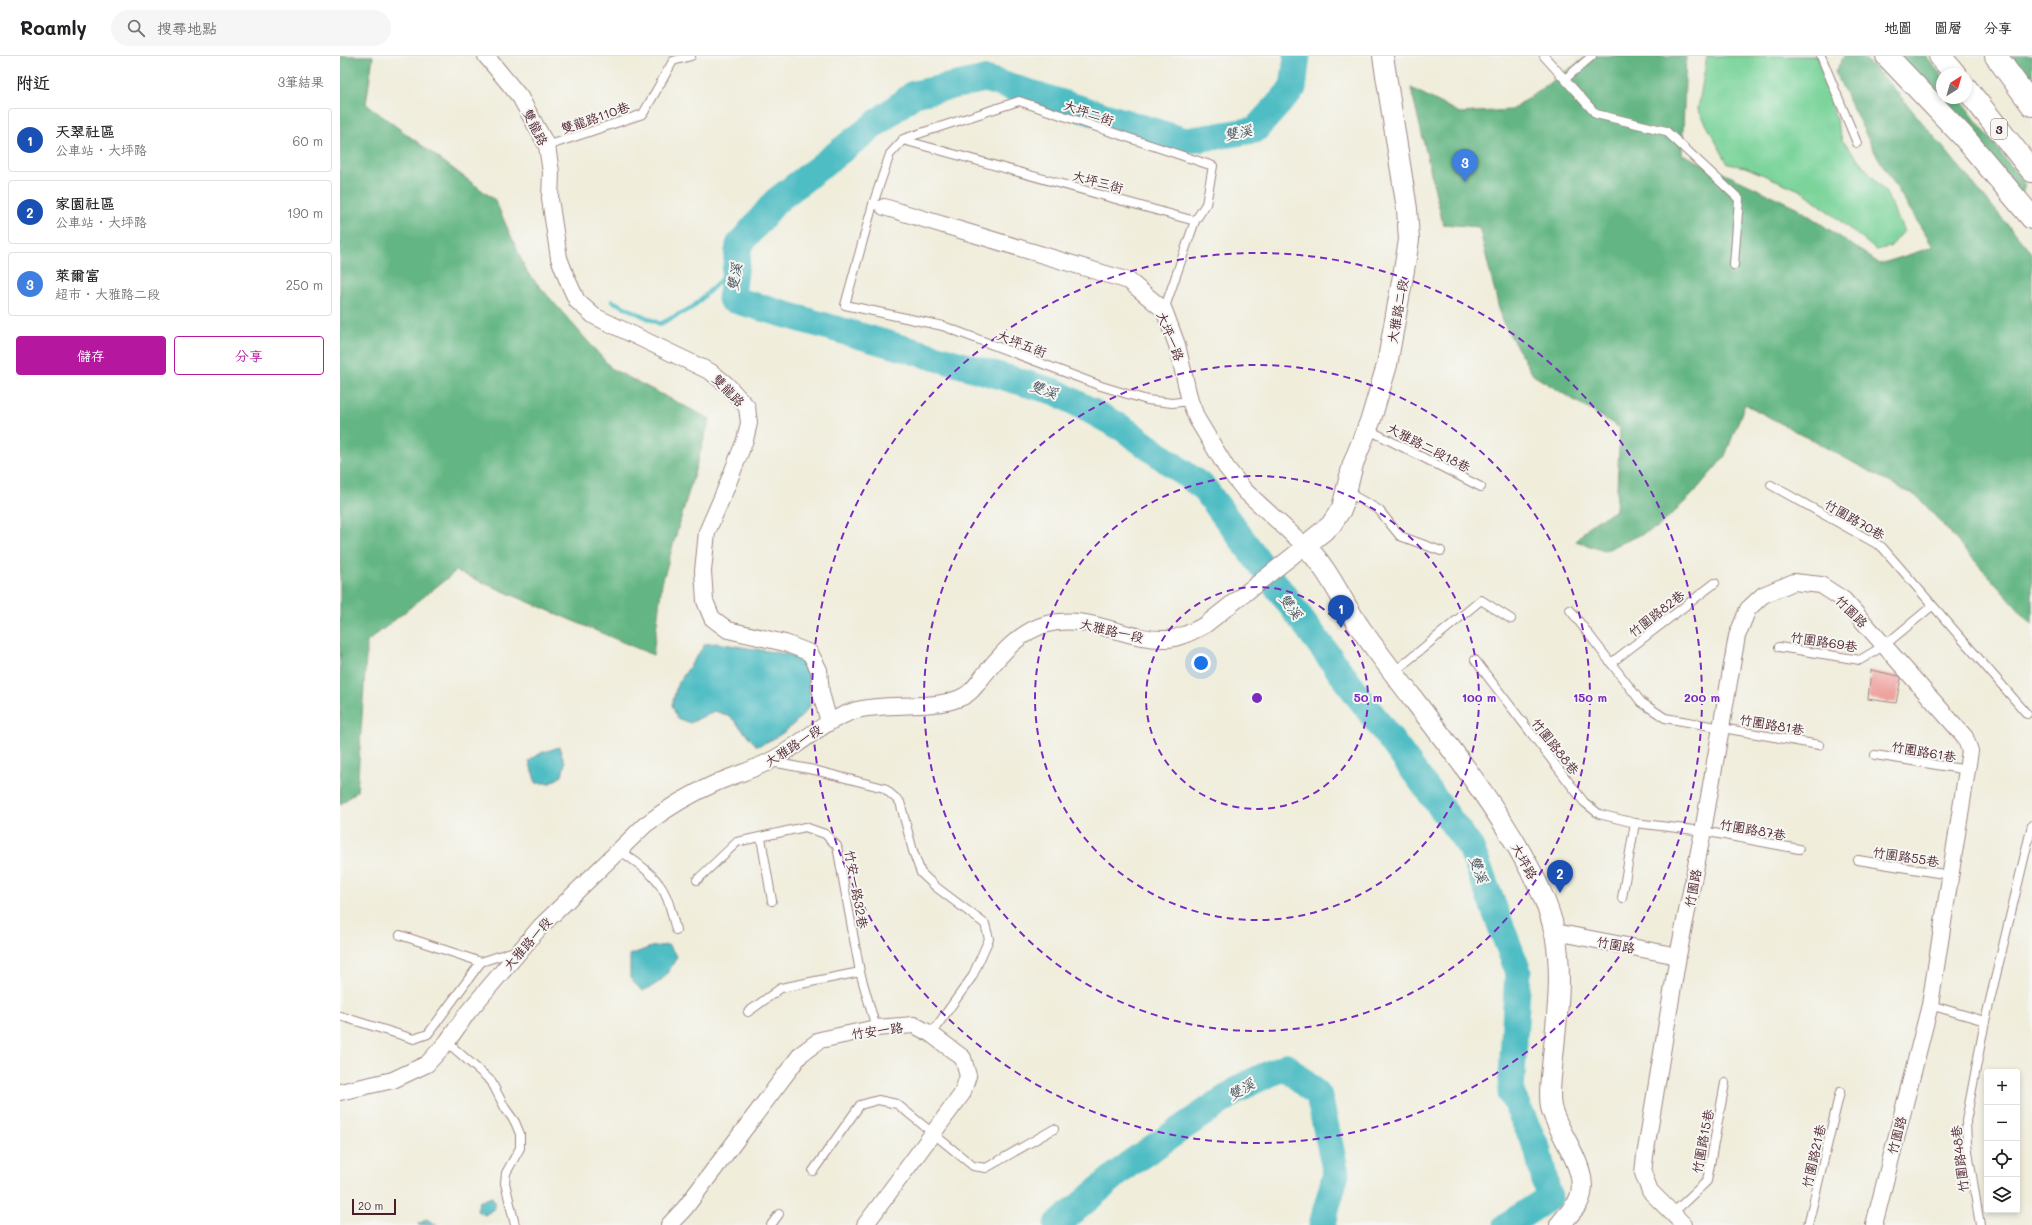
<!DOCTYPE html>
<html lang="zh-TW">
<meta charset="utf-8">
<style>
:root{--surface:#fff;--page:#f6f6f6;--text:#202124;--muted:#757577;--line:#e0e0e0;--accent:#b5179e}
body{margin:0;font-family:Mali,"LXGW WenKai TC",sans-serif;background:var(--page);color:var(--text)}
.controls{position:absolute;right:12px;bottom:12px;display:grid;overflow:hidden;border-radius:4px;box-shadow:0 2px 6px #0003}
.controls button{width:36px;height:36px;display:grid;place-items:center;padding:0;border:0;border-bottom:1px solid var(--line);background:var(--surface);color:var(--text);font:20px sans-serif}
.compass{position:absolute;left:1596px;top:12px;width:36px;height:36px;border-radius:50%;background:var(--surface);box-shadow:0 2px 6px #0003;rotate:37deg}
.scale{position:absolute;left:12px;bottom:10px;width:44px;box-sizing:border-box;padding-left:4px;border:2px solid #4a1f2b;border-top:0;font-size:11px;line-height:14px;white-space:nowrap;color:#4a1f2b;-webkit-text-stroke:3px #f6f6f2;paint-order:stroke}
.you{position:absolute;left:861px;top:607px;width:14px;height:14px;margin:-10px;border:3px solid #fff;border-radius:50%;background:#1a73e8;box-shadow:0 0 0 6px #1a73e833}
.badge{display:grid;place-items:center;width:26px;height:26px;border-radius:50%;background:var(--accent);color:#fff;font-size:13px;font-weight:700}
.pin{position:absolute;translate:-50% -33px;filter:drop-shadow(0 1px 2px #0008)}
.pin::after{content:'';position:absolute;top:21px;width:14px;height:12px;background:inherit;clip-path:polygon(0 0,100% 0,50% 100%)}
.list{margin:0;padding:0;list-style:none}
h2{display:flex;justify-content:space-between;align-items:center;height:52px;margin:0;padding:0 16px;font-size:17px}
h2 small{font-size:13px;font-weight:400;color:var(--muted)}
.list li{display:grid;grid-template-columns:26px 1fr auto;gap:12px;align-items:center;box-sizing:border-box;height:64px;margin:0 8px 8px;padding:0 8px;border:1px solid var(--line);border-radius:4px}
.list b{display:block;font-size:15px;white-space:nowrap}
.list p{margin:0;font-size:13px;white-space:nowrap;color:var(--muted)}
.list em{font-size:13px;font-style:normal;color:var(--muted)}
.actions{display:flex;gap:8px;padding:12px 16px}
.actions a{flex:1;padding:9px 0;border:1px solid var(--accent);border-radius:4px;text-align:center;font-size:14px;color:var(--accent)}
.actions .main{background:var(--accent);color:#fff}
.icon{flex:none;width:22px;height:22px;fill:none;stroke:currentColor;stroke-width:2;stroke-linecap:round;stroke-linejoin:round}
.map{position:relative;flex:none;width:1692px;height:1169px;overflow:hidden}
header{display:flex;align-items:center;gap:24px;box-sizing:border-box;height:56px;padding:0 20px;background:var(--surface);border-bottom:1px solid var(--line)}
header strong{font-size:19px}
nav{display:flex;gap:22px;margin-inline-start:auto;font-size:14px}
.search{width:280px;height:36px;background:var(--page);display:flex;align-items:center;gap:10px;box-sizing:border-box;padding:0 14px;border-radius:22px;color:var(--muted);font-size:15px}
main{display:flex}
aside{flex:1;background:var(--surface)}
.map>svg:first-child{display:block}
.green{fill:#7bd49b;stroke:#627a63}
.forest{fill:#64b683;stroke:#576a57}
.water{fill:#4fbdc4;stroke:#4c6e78}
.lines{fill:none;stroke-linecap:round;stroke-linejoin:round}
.stream{stroke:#4fbdc4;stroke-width:4.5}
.river{stroke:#4fbdc4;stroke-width:27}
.building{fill:#eea09e}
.service-casing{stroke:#9d8683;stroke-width:10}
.minor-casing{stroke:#9d8683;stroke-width:18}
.tertiary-casing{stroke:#9d8683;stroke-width:22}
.motorway-casing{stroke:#9d8683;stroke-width:24}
.service{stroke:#fff;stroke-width:8}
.minor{stroke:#fff;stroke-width:16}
.tertiary{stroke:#fff;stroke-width:20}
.motorway{stroke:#fff;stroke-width:22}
.ring{fill:none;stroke:#7b2cbf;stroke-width:2;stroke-dasharray:7 5}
.labels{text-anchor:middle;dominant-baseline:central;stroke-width:4;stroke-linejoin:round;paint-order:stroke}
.shield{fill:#f6f6f2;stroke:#7e6067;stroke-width:1}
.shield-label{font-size:12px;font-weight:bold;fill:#4a1f2b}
.street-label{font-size:13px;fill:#4a1f2b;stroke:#f6f6f2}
.water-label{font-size:14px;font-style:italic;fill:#4c5661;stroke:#f6f6f2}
.centre{fill:#7b2cbf;stroke:#f6f6f2;stroke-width:2}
.ring-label{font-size:12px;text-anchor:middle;font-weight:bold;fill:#7b2cbf;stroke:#f6f6f2;stroke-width:4;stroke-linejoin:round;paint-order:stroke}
</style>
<header>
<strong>Roamly</strong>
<div class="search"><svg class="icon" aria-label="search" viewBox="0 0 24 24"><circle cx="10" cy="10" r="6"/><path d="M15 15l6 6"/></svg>搜尋地點</div>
<nav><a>地圖</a><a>圖層</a><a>分享</a></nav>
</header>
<main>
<aside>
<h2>附近<small>3筆結果</small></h2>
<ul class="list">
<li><span class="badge" style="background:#1a4fb4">1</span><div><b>天翠社區</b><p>公車站 · 大坪路</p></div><em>60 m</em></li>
<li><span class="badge" style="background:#1a4fb4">2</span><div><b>家園社區</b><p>公車站 · 大坪路</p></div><em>190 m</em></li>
<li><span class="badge" style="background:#3f7fe0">3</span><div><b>萊爾富</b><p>超市 · 大雅路二段</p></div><em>250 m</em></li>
</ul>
<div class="actions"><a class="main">儲存</a><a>分享</a></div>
</aside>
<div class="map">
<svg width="1692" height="1169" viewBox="0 0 1692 1169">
<rect width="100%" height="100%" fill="#f6f6f2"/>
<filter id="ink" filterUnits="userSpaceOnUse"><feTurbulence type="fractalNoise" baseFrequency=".025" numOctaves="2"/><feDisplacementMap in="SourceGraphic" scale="8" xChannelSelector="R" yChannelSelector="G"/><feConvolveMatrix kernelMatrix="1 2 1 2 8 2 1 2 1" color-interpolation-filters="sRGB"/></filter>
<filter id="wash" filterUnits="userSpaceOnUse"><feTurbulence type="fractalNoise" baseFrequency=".012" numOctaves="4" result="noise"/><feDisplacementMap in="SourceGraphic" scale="16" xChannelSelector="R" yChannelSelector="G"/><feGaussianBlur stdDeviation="0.9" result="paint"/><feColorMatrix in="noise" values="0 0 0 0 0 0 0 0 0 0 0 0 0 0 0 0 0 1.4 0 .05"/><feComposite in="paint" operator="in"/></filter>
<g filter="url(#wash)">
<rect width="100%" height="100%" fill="#f0eddb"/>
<path class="green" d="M1367,0h111l24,84 44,53 18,38 -14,16 -14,3 -72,-58 -59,-25 -17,-3 -30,-55z"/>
<g class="forest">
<path d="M0,0h33l-7,48 129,96 32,72 85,97 98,50 -48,164 -9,72 -197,-84 -89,71 -10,149 -17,14z"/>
<path d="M1248,0h98l-4,98 114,53 84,57 53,-17 -60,-98 -38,-77 9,-16h18l24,23 146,175v371l-113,-127 -174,-94 -20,52 -33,39 -34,32 -54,24 -28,-10 14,-16 26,-15 4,-82 -87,-53 -31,-54 -23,-94 -36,-3 -32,-136 49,25 51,-3z"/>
<path d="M1556,0h30l16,20v22h17l66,87 -3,9z"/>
<path d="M1672,0h19l1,2v30z"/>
</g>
<g class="water">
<path d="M377,587l81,13 10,13 2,37c-16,20 -29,31 -53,40l-27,-30 -16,-5 -24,12 -13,-5 -5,-13 5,-20 28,-41z"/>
<path d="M219,691l6,16 -3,13 -12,7h-14l-7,-22 12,-8z"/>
<path d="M328,889l9,11c-9,19 -15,27 -35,35l-12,-13v-23l21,-8z"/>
<path d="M152,1141l3,5v6l-10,7 -8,-4 2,-9z"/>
<path d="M86,1163l11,6h-19z"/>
</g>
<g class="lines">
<path class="stream" d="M272,245l48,23 33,-17 43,-42"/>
<g class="river">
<path d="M957,0l-4,32 -38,42 -70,11 -200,-62 -71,15 -138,107 -37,44 -8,54 325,93 68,37 80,59 267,360 47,123 -7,122 26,55 12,50 -42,27"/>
<path d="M717,1169l72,-61 116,-79 41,-19 33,30 17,77 -14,52"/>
</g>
</g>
<g id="blocks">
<path class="building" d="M1531,614l28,6 2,2 -5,25 -28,-4z"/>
</g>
</g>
<g filter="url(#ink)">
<use href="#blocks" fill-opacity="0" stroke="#9d8683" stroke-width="1"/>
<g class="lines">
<defs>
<g id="service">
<path d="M1204,0l52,58 70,17 73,68 -5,66"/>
<path d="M1481,0l36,87"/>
<path d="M1225,23l27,-23"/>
<path d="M563,83l116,-38 194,65 -7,38 -11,17"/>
<path d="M563,84l292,81 -31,89"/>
<path d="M207,90l96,-32 30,-53 18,-5"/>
<path d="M533,148l-28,101 98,21 158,60 46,14 25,3 18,-2"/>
<path d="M538,149l-5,-1 17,-50 13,-14"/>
<path d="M1027,373l114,58"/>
<path d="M1431,429l111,62 145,167"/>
<path d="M1007,436l32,18 21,26 41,15"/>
<path d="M1230,554l71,92 24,16 154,27"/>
<path d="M1439,591l81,13 25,-15 47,-39"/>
<path d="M1135,604l109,142 15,12 36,9 68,8 96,18"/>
<path d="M1271,607l104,-80"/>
<path d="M1053,617l88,-73 30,19"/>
<path d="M1535,699l93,15"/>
<path d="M432,706l42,8 70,18 16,14 13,49 8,22 15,14 49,37 4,15 -17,38 -41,57"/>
<path d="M421,782l11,63"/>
<path d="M279,794c14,10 30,20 40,34 10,13 13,31 17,46"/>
<path d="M1518,804l92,15"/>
<path d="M357,824l40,-38 68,-15 20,7 12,12 23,126 16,56"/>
<path d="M1282,842l13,-75"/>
<path d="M60,879l81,27 36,-12"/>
<path d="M1590,949l55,16"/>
<path d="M408,956l33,-24 79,-16"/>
<path d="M0,960l74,23 14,-5 53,-72"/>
<path d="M107,986l44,39 14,27 10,14 5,12v14l-14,25 -1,10 10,42"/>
<path d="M473,1115l47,-66 18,-5 19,4 76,62 13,2 68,-39"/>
<path d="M1333,1157l34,-32 18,-98"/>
<path d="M431,1169l8,-11"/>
<path d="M1468,1169l32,-133"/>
<path d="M1640,1169l-13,-80 -1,-24 19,-100 47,-196"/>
</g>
<g id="minor">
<path d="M146,0l34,41 27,49 4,26 -1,27 9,59 8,21 10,22 17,15 117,56 15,12 21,23 2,16 -4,17 -21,53 -17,39 -4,39 2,30 7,17 16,12 57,13 25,10 9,17 2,23 8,29"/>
<path d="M1215,876l123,24"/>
<path d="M0,1036l53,-12 34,-16 20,-22 21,-30 73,-86 104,-101c22,-17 48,-32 73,-43 17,-7 34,-12 50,-20 31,-15 55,-42 89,-52 30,-8 75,0 103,-12 11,-4 17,-14 24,-23 17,-21 36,-44 63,-51 42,-11 78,17 120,15 14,-1 26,-8 38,-14l100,-79 -60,-55 -19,-24 -29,-48 -7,-18 -13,-56 -13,-35 -35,-29 -245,-74"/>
<path d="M329,1169l16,-17 116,-154 19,-14 56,-12 38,-3 17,9 32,24 5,18 -6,18 -97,131"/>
<path d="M1344,1169l-34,-34 -7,-18 2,-17 33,-200 25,-125 34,-195 11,-27 15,-14 31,-13 27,3 23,15 121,137 5,14 -40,254 -56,220"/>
</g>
<path id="tertiary" d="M1043,0l24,153 2,31 -5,30 -17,95 -16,54 -18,45 -11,44 -11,17 -26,21c24,23 37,56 56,83 50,70 107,136 152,210 17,30 35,60 42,95 8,40 2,82 -2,123 -1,15 -5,34 -2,50 7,29 44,67 26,97 -5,7 -12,14 -17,21"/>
<g id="motorway">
<path d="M1547,0l76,80 69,82"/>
<path d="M1600,0l15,18"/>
<path d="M1656,0l36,49"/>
<path d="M1626,32l66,83"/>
</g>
</defs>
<use href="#service" class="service-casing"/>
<use href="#minor" class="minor-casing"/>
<use href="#tertiary" class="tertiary-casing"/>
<use href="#motorway" class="motorway-casing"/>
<use href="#service" class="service"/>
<use href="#minor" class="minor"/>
<use href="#tertiary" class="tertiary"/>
<use href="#motorway" class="motorway"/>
</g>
</g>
<g class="ring">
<circle cx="917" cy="642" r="111"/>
<circle cx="917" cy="642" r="222"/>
<circle cx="917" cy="642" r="333"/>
<circle cx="917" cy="642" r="445"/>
</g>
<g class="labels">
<rect class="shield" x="1651" y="63" width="16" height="20" rx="3"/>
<g class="shield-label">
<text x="1659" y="73">3</text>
</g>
<g class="street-label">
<text transform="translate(749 56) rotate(19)">大坪二街</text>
<text transform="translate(255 61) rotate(-19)">雙龍路110巷</text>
<text transform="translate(196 71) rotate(63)">雙龍路</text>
<text transform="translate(758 125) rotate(15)">大坪三街</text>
<text transform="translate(1057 255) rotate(-80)">大雅路二段</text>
<text transform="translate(831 280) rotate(68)">大坪一路</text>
<text transform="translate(682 287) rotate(21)">大坪五街</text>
<text transform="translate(389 334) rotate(45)">雙龍路</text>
<text transform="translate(1089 391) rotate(27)">大雅路二段18巷</text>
<text transform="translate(1515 463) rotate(30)">竹圍路70巷</text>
<text transform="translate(1512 555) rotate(45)">竹園路</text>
<text transform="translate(1316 557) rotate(-38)">竹圍路82巷</text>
<text transform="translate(772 574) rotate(13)">大雅路一段</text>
<text transform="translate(1484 585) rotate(9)">竹圍路69巷</text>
<text transform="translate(1432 668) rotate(10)">竹圍路81巷</text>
<text transform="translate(453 689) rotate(-33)">大雅路一段</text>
<text transform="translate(1216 690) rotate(52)">竹圍路88巷</text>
<text transform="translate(1584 695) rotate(10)">竹圍路61巷</text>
<text transform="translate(1413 773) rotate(10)">竹圍路87巷</text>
<text transform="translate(1566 800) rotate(9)">竹圍路55巷</text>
<text transform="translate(1185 805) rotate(61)">大坪路</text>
<text transform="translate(1352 832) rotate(-79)">竹園路</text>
<text transform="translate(517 833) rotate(80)">竹安一路32巷</text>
<text transform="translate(187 887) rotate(-49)">大雅路一段</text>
<text transform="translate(1276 888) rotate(11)">竹圍路</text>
<text transform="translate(537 974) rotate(-8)">竹安一路</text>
<text transform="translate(1556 1079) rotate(-75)">竹園路</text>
<text transform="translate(1362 1085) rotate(-79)">竹圍路15巷</text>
<text transform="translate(1473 1100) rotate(-77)">竹圍路21巷</text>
<text transform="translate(1619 1103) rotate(-97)">竹圍路48巷</text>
</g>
<g class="water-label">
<text transform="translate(898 76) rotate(-12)">雙溪</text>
<text transform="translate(394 221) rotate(-81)">雙溪</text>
<text transform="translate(704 333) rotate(19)">雙溪</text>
<text transform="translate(951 550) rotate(53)">雙溪</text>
<text transform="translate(1139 813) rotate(69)">雙溪</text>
<text transform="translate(901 1033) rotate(-31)">雙溪</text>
</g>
</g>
<circle cx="917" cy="642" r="6" class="centre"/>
<g class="ring-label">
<text x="1028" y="646">50 m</text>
<text x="1139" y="646">100 m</text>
<text x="1250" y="646">150 m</text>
<text x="1362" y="646">200 m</text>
</g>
</svg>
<div class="controls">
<button>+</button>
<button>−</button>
<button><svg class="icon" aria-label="locate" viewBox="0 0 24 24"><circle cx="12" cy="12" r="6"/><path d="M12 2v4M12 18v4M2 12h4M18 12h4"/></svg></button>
<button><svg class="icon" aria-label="layers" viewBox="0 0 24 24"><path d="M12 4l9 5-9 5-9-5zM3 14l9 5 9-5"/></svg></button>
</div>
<svg class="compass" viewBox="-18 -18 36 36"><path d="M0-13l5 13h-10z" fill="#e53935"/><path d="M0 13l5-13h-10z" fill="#757577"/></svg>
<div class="scale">20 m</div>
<div class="you"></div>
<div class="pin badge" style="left:1001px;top:572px;background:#1a4fb4">1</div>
<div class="pin badge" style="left:1220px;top:837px;background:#1a4fb4">2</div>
<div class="pin badge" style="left:1125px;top:126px;background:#3f7fe0">3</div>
</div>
</main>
